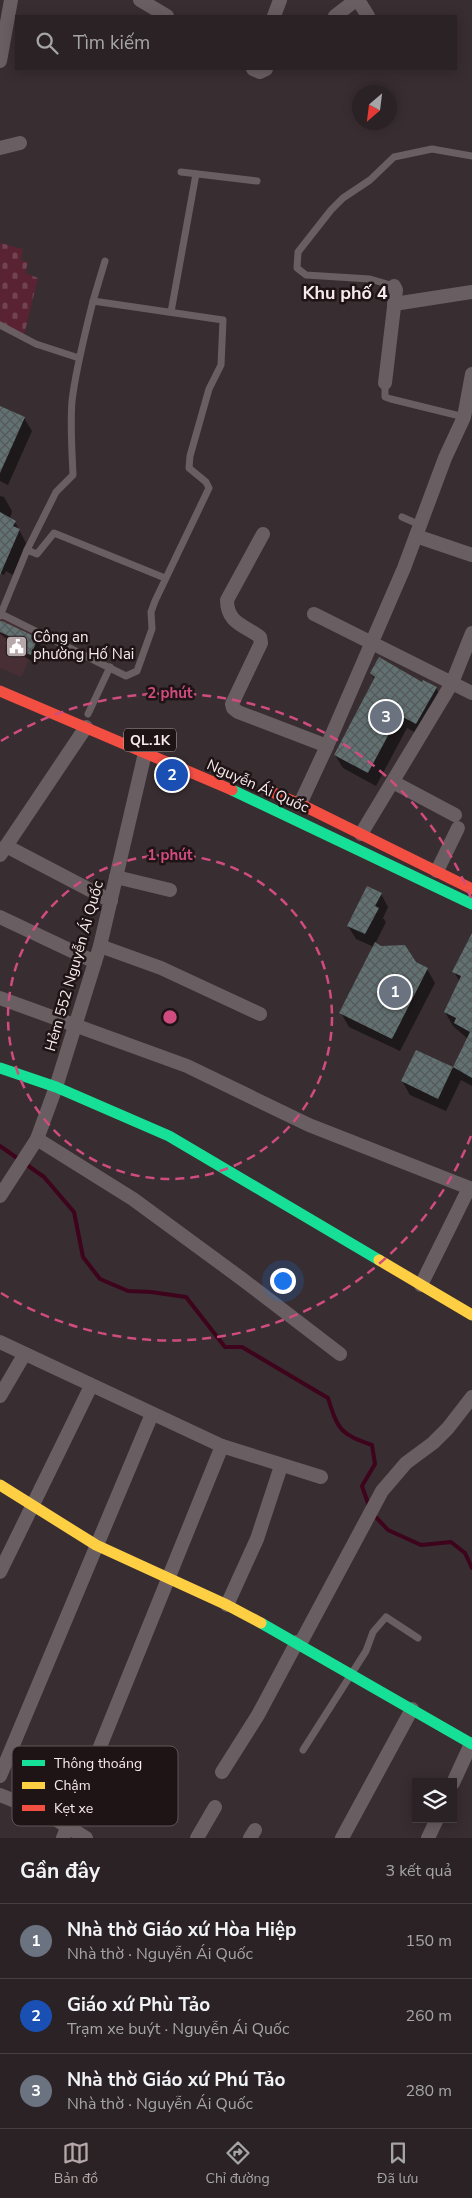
<!DOCTYPE html>
<html lang="vi">
<meta charset="utf-8">
<style>
:root{--surface:#2a2224;--page:#362f31;--text:#f1f3f6;--muted:#a5a4a6;--line:#463f41;--accent:#b5a7aa}
body{margin:0;font-family:"Nunito Sans",sans-serif;background:var(--page);color:var(--text)}
.controls{position:absolute;right:15px;bottom:15px;display:grid;overflow:hidden;border-radius:0px;box-shadow:0 2px 12px #0003}
.controls button{width:45px;height:45px;display:grid;place-items:center;padding:0;border:0;border-bottom:1px solid var(--line);background:var(--surface);color:var(--text);font:25px sans-serif}
.compass{position:absolute;left:352px;top:85px;width:45px;height:45px;border-radius:50%;background:var(--surface);box-shadow:0 2px 12px #0003;rotate:208deg}
.you{position:absolute;left:282px;top:1280px;width:18px;height:18px;margin:-12px;border:4px solid #fff;border-radius:50%;background:#1a73e8;box-shadow:0 0 0 8px #1a73e833}
.badge{display:grid;place-items:center;width:32px;height:32px;border-radius:50%;background:var(--accent);color:#fff;font-size:16px;font-weight:700}
.pin{position:absolute;translate:-50% -50%;border:2px solid #fff;box-shadow:0 1px 5px #0006}
.list{margin:0;padding:0;list-style:none}
h2{display:flex;justify-content:space-between;align-items:center;height:65px;margin:0;padding:0 20px;font-size:21px}
h2 small{font-size:16px;font-weight:400;color:var(--muted)}
.list li{display:grid;grid-template-columns:32px 1fr auto;gap:15px;align-items:center;box-sizing:border-box;height:75px;padding:0 20px;border-top:1px solid var(--line)}
.list b{display:block;font-size:19px;white-space:nowrap}
.list p{margin:0;font-size:16px;white-space:nowrap;color:var(--muted)}
.list em{font-size:16px;font-style:normal;color:var(--muted)}
.icon{flex:none;width:28px;height:28px;fill:none;stroke:currentColor;stroke-width:2;stroke-linecap:round;stroke-linejoin:round}
.map{position:relative;flex:none;width:472px;height:1838px;overflow:hidden}
.search{position:absolute;background:var(--surface);box-shadow:0 2px 12px #0003;left:15px;right:15px;top:15px;height:55px;display:flex;align-items:center;gap:12px;box-sizing:border-box;padding:0 18px;border-radius:0px;color:var(--muted);font-size:19px}
.sheet{height:290px;background:var(--surface)}
nav{display:flex;justify-content:space-around;align-items:center;box-sizing:border-box;height:70px;border-top:1px solid var(--line);background:var(--surface);font-size:14px;color:var(--muted)}
nav a{display:grid;justify-items:center;gap:2px}
nav .on{color:var(--accent)}
.map>svg:first-child{display:block}
.built{fill:#482f35}
.cemetery{fill:url(#cemetery-stones)}
.shadow{fill:#0007}
.lines{fill:none;stroke-linecap:round;stroke-linejoin:round}
.stream{stroke:#3d041c;stroke-width:4}
.building{fill:url(#building-cross-hatch)}
.lane{stroke:#695e61;stroke-width:7}
.street{stroke:#695e61;stroke-width:14}
.fast{stroke:#16e098;stroke-width:11}
.slow{stroke:#ffcf43;stroke-width:11}
.jam{stroke:#f24e42;stroke-width:11}
.ring{fill:none;stroke:#d04c7f;stroke-width:2.5;stroke-dasharray:9 6}
.labels{text-anchor:middle;dominant-baseline:central;stroke-width:5;stroke-linejoin:round;paint-order:stroke}
.shield{fill:#1e1416;stroke:#b7a9ac;stroke-width:1}
.shield-label{font-size:14px;font-weight:bold;fill:#f8e9ec}
.poi-label{font-size:15px;fill:#f8e9ec;stroke:#1e1416;text-anchor:start}
.street-label{font-size:15px;fill:#f8e9ec;stroke:#1e1416}
.quarter-label{font-size:18px;font-weight:bold;fill:#f8e9ec;stroke:#1e1416}
.key{fill:#1e1416;stroke:#5f5456;stroke-width:1}
.key-label{font-size:14px;fill:#f8e9ec}
.centre{fill:#d04c7f;stroke:#1e1416;stroke-width:2.5}
.ring-label{font-size:15px;text-anchor:middle;font-weight:bold;fill:#d04c7f;stroke:#1e1416;stroke-width:5;stroke-linejoin:round;paint-order:stroke}
</style>
<div class="map">
<svg width="472" height="1838" viewBox="0 0 472 1838">
<defs>
<pattern id="cemetery-stones" width="16" height="16" patternUnits="userSpaceOnUse" patternTransform="scale(1.25)"><rect width="16" height="16" fill="#5a2334"/><path d="M2 7V4a2 2 0 0 1 4 0v3zM10 15v-3a2 2 0 0 1 4 0v3z" fill="#724352"/></pattern>
<pattern id="building-cross-hatch" width="8" height="8" patternUnits="userSpaceOnUse" patternTransform="scale(1.25)"><rect width="8" height="8" fill="#627172"/><path d="M0 0l8 8M0 8l8-8" fill="none" stroke="#55595a"/></pattern>
</defs>
<rect width="100%" height="100%" fill="#382d30"/>
<path class="built" d="M2,618l37,18 -18,41 -21,-9v-45z"/>
<path class="cemetery" d="M0,243l23,6 -2,11 7,2 -3,11 13,5 -14,57 -24,-13z"/>
<g class="shadow">
<path d="M0,408l24,10 8,13 -24,54 -8,-4z"/>
<path d="M0,496l4,1 8,14 -2,8 5,3 11,21 -13,32 -7,-4 -2,4 -4,-2z"/>
<path d="M0,627l37,12 4,7 -7,16 -23,-12 -4,-6 1,-4 -8,-6z"/>
<path d="M371,673l65,15 7,13 -19,36 -17,-9 -31,58 -33,-18 -8,-13 40,-75z"/>
<path d="M381,894l7,13 -5,11 3,4 -11,22 52,25 8,14 -35,68 -51,-24 -8,-14 33,-66 -18,-8 -8,-13z"/>
<path d="M472,943v143l-11,-6 -15,31 -36,-16 -8,-14 14,-30 37,18 15,-30 -15,-13 -8,-14 15,-30 -6,-10z"/>
</g>
<g class="lines">
<g class="stream">
<path d="M0,1146l44,31 30,35 9,45 17,22 28,12 23,1 35,5 39,50h17l86,51c10,32 12,36 44,47l3,19 -13,22 7,20"/>
<path d="M373,1514l15,16 33,15 30,-3 14,11 7,15"/>
</g>
</g>
<g class="building">
<path d="M0,406l25,11 -25,56z"/>
<path d="M0,512l16,9 -3,5 7,3 -20,46z"/>
<path d="M0,621h2l36,17 -7,17 -26,-11 4,-8 -9,-4z"/>
<path d="M379,657l43,25 1,-2 14,7 -21,37 -17,-9 -31,58 -34,-18 41,-78 -5,-4z"/>
<path d="M367,886l15,7 -7,13 4,2 -14,26 -18,-8z"/>
<path d="M472,933v145l-19,-11 17,-35 -16,-9 2,-5 -12,-6 17,-36 -9,-4z"/>
<path d="M375,942l6,4 24,-1 11,17 12,6 -36,71 -53,-26z"/>
<path d="M416,1050l37,17 -15,32 -37,-18z"/>
</g>
<g class="lines">
<g class="lane">
<path d="M181,172l76,9"/>
<path d="M394,286l-24,-7 -64,-4 -9,-7 1,-16 33,-42 12,-12 27,-18 24,-23 38,-8 40,7"/>
<path d="M93,301l12,-40"/>
<path d="M171,312l25,-138"/>
<path d="M0,325l36,19 43,14"/>
<path d="M385,383v14l6,2 73,18"/>
<path d="M402,517l18,8"/>
<path d="M27,550l10,4 17,-21 111,45"/>
<path d="M0,616l27,-66 29,-58 17,-17c-1,-25 -3,-49 -1,-74 4,-34 13,-67 21,-100l130,19 -2,45 -12,24 -19,67 -1,12 17,14 3,6 -54,113 -4,11 1,17 -15,42 -11,5 -125,-62"/>
<path d="M88,714l22,-47"/>
<path d="M303,1750l63,-99 7,-19 13,-15 32,21"/>
</g>
<g class="street">
<path d="M140,0l27,16"/>
<path d="M358,0l10,16"/>
<path d="M274,16l6,-16"/>
<path d="M335,16l21,-16"/>
<path d="M0,61l11,-61"/>
<path d="M253,69l7,3 6,-3"/>
<path d="M0,148l20,-5"/>
<path d="M394,304l78,-12"/>
<path d="M385,383l11,-93 -2,-4"/>
<path d="M263,534l-36,66c0,23 17,25 33,37l1,6 -29,61 1,4 5,4 89,34"/>
<path d="M416,536l56,19"/>
<path d="M314,614l158,79"/>
<path d="M393,782l62,33"/>
<path d="M300,804l27,-58 77,-178 41,-110 19,-41 8,-43"/>
<path d="M361,834l91,-151 20,-50"/>
<path d="M6,846l105,55"/>
<path d="M0,855l86,-128"/>
<path d="M437,871l21,-43"/>
<path d="M116,877l54,13"/>
<path d="M0,917l95,45"/>
<path d="M100,946l61,22 99,46"/>
<path d="M0,998l187,68 122,59 163,64"/>
<path d="M37,1139l96,60 109,80 98,75"/>
<path d="M0,1196l37,-57 19,-52 44,-141 45,-193"/>
<path d="M421,1285l48,-97"/>
<path d="M0,1342l222,104 99,31"/>
<path d="M0,1396l24,-41"/>
<path d="M0,1572l91,-186"/>
<path d="M227,1605l30,-66 24,-73"/>
<path d="M300,1644l82,-153 24,-28 27,-20 15,-15 24,-31"/>
<path d="M222,1772l36,-57 39,-73"/>
<path d="M0,1776l152,-362"/>
<path d="M453,1783l18,-39"/>
<path d="M0,1795l47,19 39,24"/>
<path d="M63,1838l159,-392"/>
<path d="M197,1838l18,-31"/>
<path d="M250,1838l5,-8"/>
<path d="M342,1838l70,-129"/>
<path d="M428,1838l9,-19"/>
</g>
<g class="fast">
<path d="M232,790l240,114"/>
<path d="M0,1068l56,19 113,49 210,124"/>
<path d="M261,1623l211,121"/>
</g>
<g class="slow">
<path d="M379,1260l93,55"/>
<path d="M0,1485l96,60 131,60 34,18"/>
</g>
<g class="jam">
<path d="M0,691l232,99"/>
<path d="M267,790l33,14 172,85"/>
</g>
</g>
<g class="ring">
<circle cx="170" cy="1017" r="162"/>
<path d="M471 1136A324 324 0 0 1 1 1293M1 741A324 324 0 0 1 471 898"/>
</g>
<defs>
<symbol id="civic-square" viewBox="-11 -11 22 22"><rect x="-9" y="-9" width="18" height="18" rx="4" fill="#b5a7aa" stroke="#1e1416"/><path d="M-.6-6.5H3V-4.5H.6V-3L4-1V1h2V6H-6V1h2V-1L-.6-3ZM-1.2 2.5V6h2.4V2.5Z" fill="#fff"/></symbol>
</defs>
<g fill-rule="evenodd">
<use href="#civic-square" x="4" y="634" width="25" height="25"/>
</g>
<g class="labels">
<rect class="shield" x="124" y="728.5" width="52" height="23" rx="4"/>
<g class="shield-label">
<text x="150" y="740">QL.1K</text>
</g>
<g class="poi-label">
<text x="33" y="637">Công an<tspan x="33" dy="17">phường Hố Nai</tspan></text>
</g>
<g class="street-label">
<text transform="translate(258 786) rotate(24)">Nguyễn Ái Quốc</text>
<text transform="translate(74 966) rotate(-74)">Hẻm 552 Nguyễn Ái Quốc</text>
</g>
<g class="quarter-label">
<text x="345" y="293">Khu phố 4</text>
</g>
</g>
<rect x="12" y="1746" width="166" height="80" rx="8" class="key"/>
<rect x="22" y="1760" width="23" height="6" fill="#16e098"/>
<rect x="22" y="1782" width="23" height="7" fill="#ffcf43"/>
<rect x="22" y="1805" width="23" height="6" fill="#f24e42"/>
<g class="key-label">
<text x="54" y="1768">Thông thoáng</text>
<text x="54" y="1790">Chậm</text>
<text x="54" y="1813">Kẹt xe</text>
</g>
<circle cx="170" cy="1017" r="8" class="centre"/>
<g class="ring-label">
<text x="170" y="698">2 phút</text>
<text x="170" y="860">1 phút</text>
</g>
</svg>
<div class="controls">
<button><svg class="icon" aria-label="layers" viewBox="0 0 24 24"><path d="M12 4l9 5-9 5-9-5zM3 14l9 5 9-5"/></svg></button>
</div>
<svg class="compass" viewBox="-18 -18 36 36"><path d="M0-13l5 13h-10z" fill="#e53935"/><path d="M0 13l5-13h-10z" fill="#a5a4a6"/></svg>
<div class="you"></div>
<div class="pin badge" style="left:395px;top:992px;background:#6b7280">1</div>
<div class="pin badge" style="left:172px;top:775px;background:#1a4fb4">2</div>
<div class="pin badge" style="left:386px;top:717px;background:#6b7280">3</div>
<div class="search"><svg class="icon" aria-label="search" viewBox="0 0 24 24"><circle cx="10" cy="10" r="6"/><path d="M15 15l6 6"/></svg>Tìm kiếm</div>
</div>
<section class="sheet">
<h2>Gần đây<small>3 kết quả</small></h2>
<ul class="list">
<li><span class="badge" style="background:#6b7280">1</span><div><b>Nhà thờ Giáo xứ Hòa Hiệp</b><p>Nhà thờ · Nguyễn Ái Quốc</p></div><em>150 m</em></li>
<li><span class="badge" style="background:#1a4fb4">2</span><div><b>Giáo xứ Phù Tảo</b><p>Trạm xe buýt · Nguyễn Ái Quốc</p></div><em>260 m</em></li>
<li><span class="badge" style="background:#6b7280">3</span><div><b>Nhà thờ Giáo xứ Phú Tảo</b><p>Nhà thờ · Nguyễn Ái Quốc</p></div><em>280 m</em></li>
</ul>
</section>
<nav>
<a class="on"><svg class="icon" aria-label="map" viewBox="0 0 24 24"><path d="M3 6l6-2 6 2 6-2v14l-6 2-6-2-6 2zM9 4v14M15 6v14"/></svg>Bản đồ</a>
<a><svg class="icon" aria-label="directions" viewBox="0 0 24 24"><path d="M12 3l9 9-9 9-9-9zM9 14v-3h6M13 9l2 2-2 2"/></svg>Chỉ đường</a>
<a><svg class="icon" aria-label="saved" viewBox="0 0 24 24"><path d="M7 4h10v16l-5-4-5 4z"/></svg>Đã lưu</a>
</nav>
